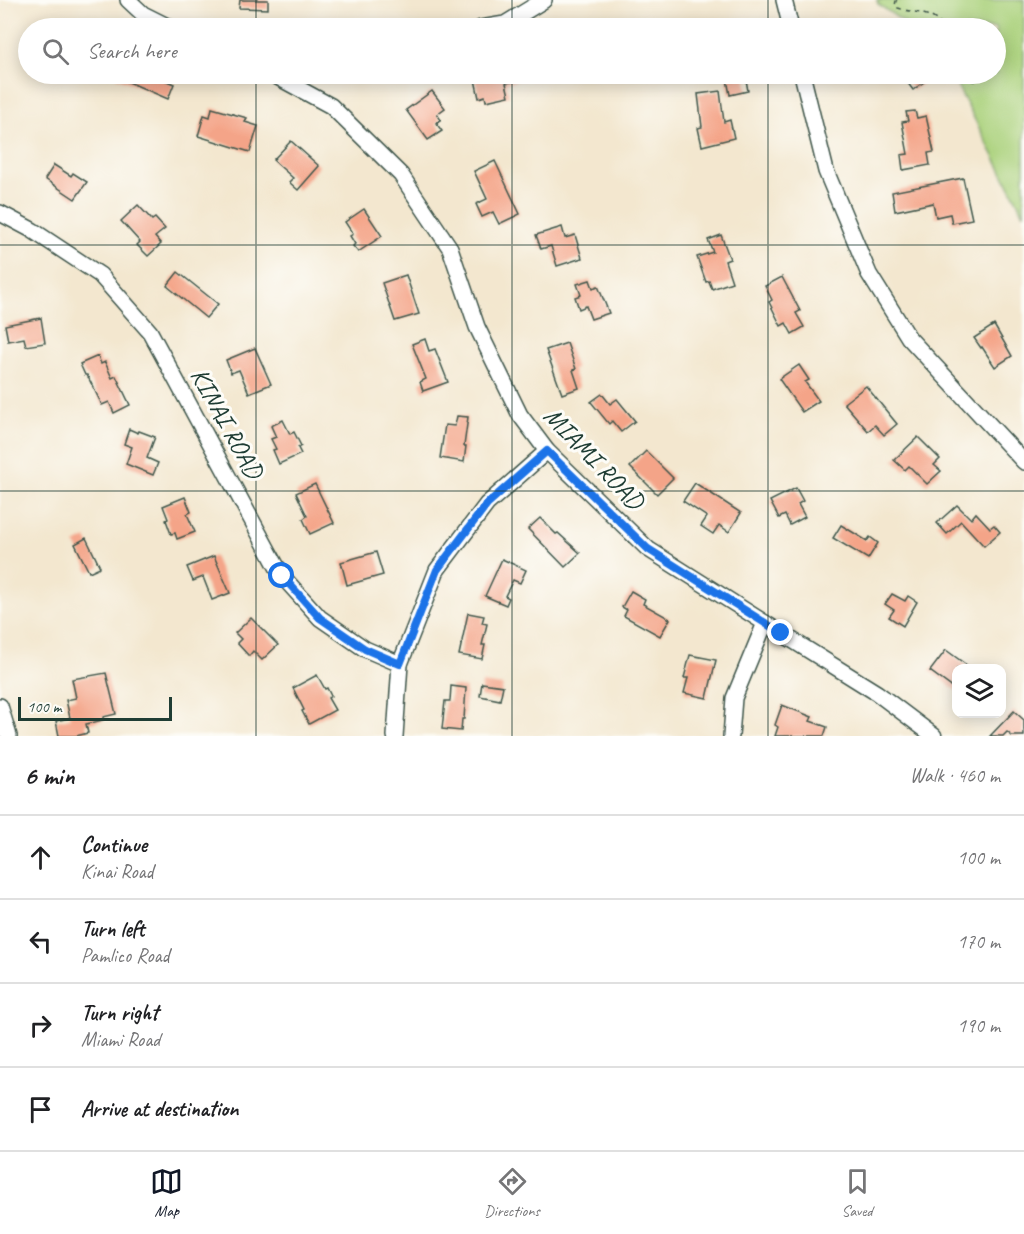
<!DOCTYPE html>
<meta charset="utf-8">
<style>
:root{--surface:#fff;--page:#f6f6f6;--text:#202124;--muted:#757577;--line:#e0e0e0;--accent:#111827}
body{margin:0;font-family:Caveat,sans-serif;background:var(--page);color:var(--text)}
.controls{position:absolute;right:18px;bottom:18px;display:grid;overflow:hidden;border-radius:12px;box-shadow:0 3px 15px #0003}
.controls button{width:54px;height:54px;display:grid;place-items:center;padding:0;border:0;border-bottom:2px solid var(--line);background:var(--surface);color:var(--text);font:30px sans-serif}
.scale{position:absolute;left:18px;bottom:15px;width:154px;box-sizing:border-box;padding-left:6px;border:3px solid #1f3d34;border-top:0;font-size:16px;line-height:21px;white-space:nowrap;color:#1f3d34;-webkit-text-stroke:4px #fdfcf7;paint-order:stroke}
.stop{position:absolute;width:18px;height:18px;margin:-14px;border:4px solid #1a73e8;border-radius:50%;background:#fff}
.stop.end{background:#1a73e8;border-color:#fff;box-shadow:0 2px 6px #0008}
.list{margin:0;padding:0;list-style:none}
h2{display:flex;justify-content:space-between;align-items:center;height:78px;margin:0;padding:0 24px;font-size:26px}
h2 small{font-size:20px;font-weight:400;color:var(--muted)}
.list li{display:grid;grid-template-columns:39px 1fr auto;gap:18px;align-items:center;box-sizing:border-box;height:84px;padding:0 24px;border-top:2px solid var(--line)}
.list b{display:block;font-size:22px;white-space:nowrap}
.list p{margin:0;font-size:20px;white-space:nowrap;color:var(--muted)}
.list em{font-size:20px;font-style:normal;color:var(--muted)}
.icon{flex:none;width:33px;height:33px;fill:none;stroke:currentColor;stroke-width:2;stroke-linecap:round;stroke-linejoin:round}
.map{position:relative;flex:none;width:1024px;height:736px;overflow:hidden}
.search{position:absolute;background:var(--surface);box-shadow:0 3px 15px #0003;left:18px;right:18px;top:18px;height:66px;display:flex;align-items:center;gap:15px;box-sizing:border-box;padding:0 21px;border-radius:33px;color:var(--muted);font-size:22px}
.sheet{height:414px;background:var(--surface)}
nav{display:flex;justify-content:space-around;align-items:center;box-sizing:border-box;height:84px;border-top:2px solid var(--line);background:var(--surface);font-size:16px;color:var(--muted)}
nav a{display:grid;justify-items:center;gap:3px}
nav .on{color:var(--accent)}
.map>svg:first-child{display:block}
.green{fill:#aad17b;stroke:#648758;stroke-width:1.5}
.building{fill:#f4a488}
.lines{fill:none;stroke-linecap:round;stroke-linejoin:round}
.minor-casing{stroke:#3f564b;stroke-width:18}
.path{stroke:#3f564b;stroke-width:1.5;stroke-dasharray:4.5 4.5;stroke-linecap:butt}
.minor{stroke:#fff;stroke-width:15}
.route{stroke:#1a73e8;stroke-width:8}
.grid{fill:none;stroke:#1f3d34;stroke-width:1.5;stroke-opacity:0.55}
.labels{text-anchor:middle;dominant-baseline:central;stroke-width:6;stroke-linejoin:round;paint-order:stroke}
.street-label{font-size:26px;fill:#1f3d34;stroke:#fdfcf7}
</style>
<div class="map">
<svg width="1024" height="736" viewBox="0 0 1024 736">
<rect width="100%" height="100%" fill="#fdfcf7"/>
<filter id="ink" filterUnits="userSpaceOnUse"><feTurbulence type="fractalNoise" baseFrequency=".0167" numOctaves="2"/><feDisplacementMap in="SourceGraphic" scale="12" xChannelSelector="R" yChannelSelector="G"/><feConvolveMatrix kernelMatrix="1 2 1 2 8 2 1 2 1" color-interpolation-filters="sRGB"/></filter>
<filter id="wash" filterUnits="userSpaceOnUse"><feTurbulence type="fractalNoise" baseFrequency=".008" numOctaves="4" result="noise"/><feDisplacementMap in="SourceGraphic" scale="24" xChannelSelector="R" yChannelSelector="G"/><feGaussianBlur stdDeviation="1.35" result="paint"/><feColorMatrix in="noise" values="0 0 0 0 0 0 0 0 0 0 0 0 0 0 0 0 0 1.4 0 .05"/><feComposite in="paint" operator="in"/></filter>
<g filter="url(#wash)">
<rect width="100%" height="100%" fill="#f3e7cf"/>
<path class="green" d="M877,0h147v214l-73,-140h45v-46h-84l-34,-24z"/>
<g id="blocks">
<g class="building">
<path d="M240,0h28v9l-29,-1z"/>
<path d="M110,74h40l24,10 -6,15z"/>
<path d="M482,74h52l1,3 -29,6 3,13 -23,5 -1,-5 -6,2 -5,-23z"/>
<path d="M726,74h19l3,17 -18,4z"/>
<path d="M901,74h22l5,5 -15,11z"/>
<path d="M432,91l13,17 -8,6 4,6 -5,3 6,8 -14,9 -22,-30z"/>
<path d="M720,91l4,31 6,-2 4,18 -32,8 -4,-18 4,-1 -4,-33z"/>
<path d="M212,108l35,10 -2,4 13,4 -8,26 -52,-16 6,-21 6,2z"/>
<path d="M915,111l2,7 9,-2 8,36 -6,1 2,12 -27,5 -2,-15 7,-1 -6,-32 6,-1 -2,-9z"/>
<path d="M291,141l28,25 -21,24 -9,-8 4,-4 -20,-18z"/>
<path d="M495,161l25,53 -21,10 -6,-12 -11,5 -6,-13 11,-5 -13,-28z"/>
<path d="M54,165l17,11 2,-3 14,9 -12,17 -30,-20z"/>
<path d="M963,178l9,41 -20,4 -2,-9 -14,3 -3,-14 -38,8 -3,-19z"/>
<path d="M138,205l14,15 3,-2 10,11 -10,8 6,7 -13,12 -11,-11 3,-3 -19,-21z"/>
<path d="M364,209l18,27 -24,16 -5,-6 2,-2 -5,-8 3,-2 -8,-12z"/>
<path d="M562,227l3,11 10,-3 7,23 -25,8 -6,-20 -10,3 -5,-14z"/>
<path d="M721,235l9,24 -5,2 7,21 -20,7 -3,-8 -3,1 -9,-25 16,-5 -5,-12z"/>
<path d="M178,272l40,32 -12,14 -39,-32z"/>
<path d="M406,275l13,39 -24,7 -13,-38z"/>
<path d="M782,277l18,34 -4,2 8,14 -12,7 -6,-11 -5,3 -12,-24 3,-2 -7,-14z"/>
<path d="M590,280l3,8 5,-2 11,27 -18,6 -5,-13 -7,3 -4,-12 6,-2 -4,-11z"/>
<path d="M41,318l4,25 -19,3 -2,-8 -16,3 -3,-16z"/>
<path d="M994,325l18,31 -17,11 -13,-20 -1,1 -7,-10z"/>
<path d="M425,339l4,12 6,-2 13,33 -25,9 -3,-9 6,-3 -14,-35z"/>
<path d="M567,343l9,26 -3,1 6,18 -17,6 -16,-44z"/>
<path d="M255,348l16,36 -22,9 -10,-23 -8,3 -5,-13z"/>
<path d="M98,356l3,8 4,-2 7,16 4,-2 14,29 -16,8 -5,-11 -7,3 -15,-30h-2l-5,-11z"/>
<path d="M799,365l10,15 -4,2 14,19 -17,11 -23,-33z"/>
<path d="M866,386l31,38 -13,11 -9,-10 -7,6 -24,-28z"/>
<path d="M602,394l8,10 7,-5 18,22 -14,11 -9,-11 -3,3 -18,-22z"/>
<path d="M457,416l11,1 -4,29h2l-2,16 -24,-4 5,-33 10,1z"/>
<path d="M283,420l7,14 4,-2 7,14 -3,2 3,6 -22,10 -6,-14 3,-1 -5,-10 5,-2 -5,-11z"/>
<path d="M129,429l9,4 1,-2 16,6 -8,21 11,5 -5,12 -27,-11 6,-17 -8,-3z"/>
<path d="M918,437l22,22 -6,6 7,6 -14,13 -18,-18 -4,4 -11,-10z"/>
<path d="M646,451l27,27 -16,16 -27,-27z"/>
<path d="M695,483l46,30 -12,19 -10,-7 -6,9 -12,-8 6,-9 -24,-16z"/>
<path d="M315,484l19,39 -24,11 -7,-15 4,-3 -11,-23z"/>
<path d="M796,488l7,13 -5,3 7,13 -15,8 -5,-10 -6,3 -9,-17z"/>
<path d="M185,497l6,15 -4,2 8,18 -18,7 -2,-6 -4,1 -5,-14 2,-1 -5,-13z"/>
<path d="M957,505l14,14 5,-6 14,15 4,-3 6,7 -16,14 -23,-25 -14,13 -10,-11z"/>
<path d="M540,518l16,16 2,-1 22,20 -15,14 -37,-38z"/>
<path d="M841,525l26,16 3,-4 8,6 -10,16 -35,-21z"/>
<path d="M86,538l14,29 -11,5 -14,-28z"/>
<path d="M376,552l7,23 -36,10 -6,-23z"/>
<path d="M214,556l16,37 -18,7 -9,-23 -10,4 -6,-14z"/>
<path d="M502,559l24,11 -6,13 -7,-3 -8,16 4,2 -3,7 -21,-9z"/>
<path d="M631,591l14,8 -2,5 27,15 -10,17 -36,-20 3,-6 -5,-3z"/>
<path d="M892,594l13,7 3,-5 9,6 -14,24 -14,-9 5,-7 -9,-6z"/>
<path d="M468,613l16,3 -2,7 5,1 -5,21h3l-3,14 -23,-4z"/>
<path d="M251,618l27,27 -16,15 -9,-9 -4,5 -12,-13 4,-4 -6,-6z"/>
<path d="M946,650l26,19h-15v22l-27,-20z"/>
<path d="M690,655l26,5 -9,38 -23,-5 4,-15h-4z"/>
<path d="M106,673l10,41 -13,3v3l-17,4 2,9 -12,3h-17l-3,-15 14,-3 -4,-18 10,-2 -4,-19z"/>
<path d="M317,675l8,14 2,-1 4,8 -3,2 7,12 -26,14 -7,-13 2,-1 -11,-22z"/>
<path d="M482,683l21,3 -3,14 -20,-4z"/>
<path d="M451,686l15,2 -2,31h-2l-1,12 -19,-2 3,-28h5z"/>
<path d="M782,705l30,12 -2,4 17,6 -3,9h-49l3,-9 -3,-2z"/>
<path d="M1014,711l10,9v16h-12l-5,-4 -4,4h-13z"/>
</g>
</g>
</g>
<g filter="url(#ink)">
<use href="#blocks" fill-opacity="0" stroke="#3f564b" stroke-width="1.5"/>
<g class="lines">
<defs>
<g id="minor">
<path d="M128,0l15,14 28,14"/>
<path d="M784,0l7,28"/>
<path d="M481,28l24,-4 39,-24"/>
<path d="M272,74l59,32 70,69 49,73 27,79 43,88 27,36 101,98 117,74 112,70 57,43"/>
<path d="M802,74l24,97 43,103 40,64 115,124"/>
<path d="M0,213l32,17 68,45 50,57 132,244 38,42 45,31 35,15"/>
<path d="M0,706l9,30"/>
<path d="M395,736l5,-72 37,-94 50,-66 60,-53"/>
<path d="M731,736l3,-38 31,-75"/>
</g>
</defs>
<use href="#minor" class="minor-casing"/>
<g class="path">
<path d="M897,0l-1,1 -1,4 3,3c19,6 33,3 46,20"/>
<path d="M965,74l5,6 7,2"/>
</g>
<use href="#minor" class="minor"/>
</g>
</g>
<g class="lines" filter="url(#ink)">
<path class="route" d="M282,576l38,42 45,31 35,15 37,-94 50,-66 60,-53 101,98 133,84"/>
</g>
<path class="grid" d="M256,0v28M512,0v28M768,0v28M256,74v662M512,74v662M768,74v662M0,245h1024M0,491h1024"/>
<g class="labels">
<g class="street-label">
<text transform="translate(227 423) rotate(61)">KINAI ROAD</text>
<text transform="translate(594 458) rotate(46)">MIAMI ROAD</text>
</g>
</g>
</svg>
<div class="controls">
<button><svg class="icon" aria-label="layers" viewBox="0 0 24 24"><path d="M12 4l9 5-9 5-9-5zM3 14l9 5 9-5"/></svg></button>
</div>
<div class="scale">100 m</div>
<div class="stop" style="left:282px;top:576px"></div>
<div class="stop end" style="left:781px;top:633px"></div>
<div class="search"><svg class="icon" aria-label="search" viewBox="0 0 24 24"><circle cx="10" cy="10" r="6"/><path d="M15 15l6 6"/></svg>Search here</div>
</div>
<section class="sheet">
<h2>6 min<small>Walk · 460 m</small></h2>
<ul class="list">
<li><svg class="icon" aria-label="ahead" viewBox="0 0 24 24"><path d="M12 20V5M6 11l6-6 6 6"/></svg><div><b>Continue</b><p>Kinai Road</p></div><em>100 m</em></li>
<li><svg class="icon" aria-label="left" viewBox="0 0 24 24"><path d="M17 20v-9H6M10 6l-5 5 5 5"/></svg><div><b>Turn left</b><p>Pamlico Road</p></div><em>170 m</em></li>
<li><svg class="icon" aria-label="right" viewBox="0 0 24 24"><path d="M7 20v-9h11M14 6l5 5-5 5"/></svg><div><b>Turn right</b><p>Miami Road</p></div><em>190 m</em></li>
<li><svg class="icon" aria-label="arrive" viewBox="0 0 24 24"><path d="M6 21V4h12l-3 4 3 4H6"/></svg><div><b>Arrive at destination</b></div></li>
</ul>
</section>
<nav>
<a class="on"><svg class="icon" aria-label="map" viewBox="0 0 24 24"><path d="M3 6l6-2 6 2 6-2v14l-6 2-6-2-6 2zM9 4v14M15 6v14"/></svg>Map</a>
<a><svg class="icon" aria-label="directions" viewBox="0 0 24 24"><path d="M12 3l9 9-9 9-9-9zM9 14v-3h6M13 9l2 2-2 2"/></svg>Directions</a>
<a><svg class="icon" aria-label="saved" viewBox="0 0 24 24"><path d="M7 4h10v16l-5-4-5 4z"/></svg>Saved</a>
</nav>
